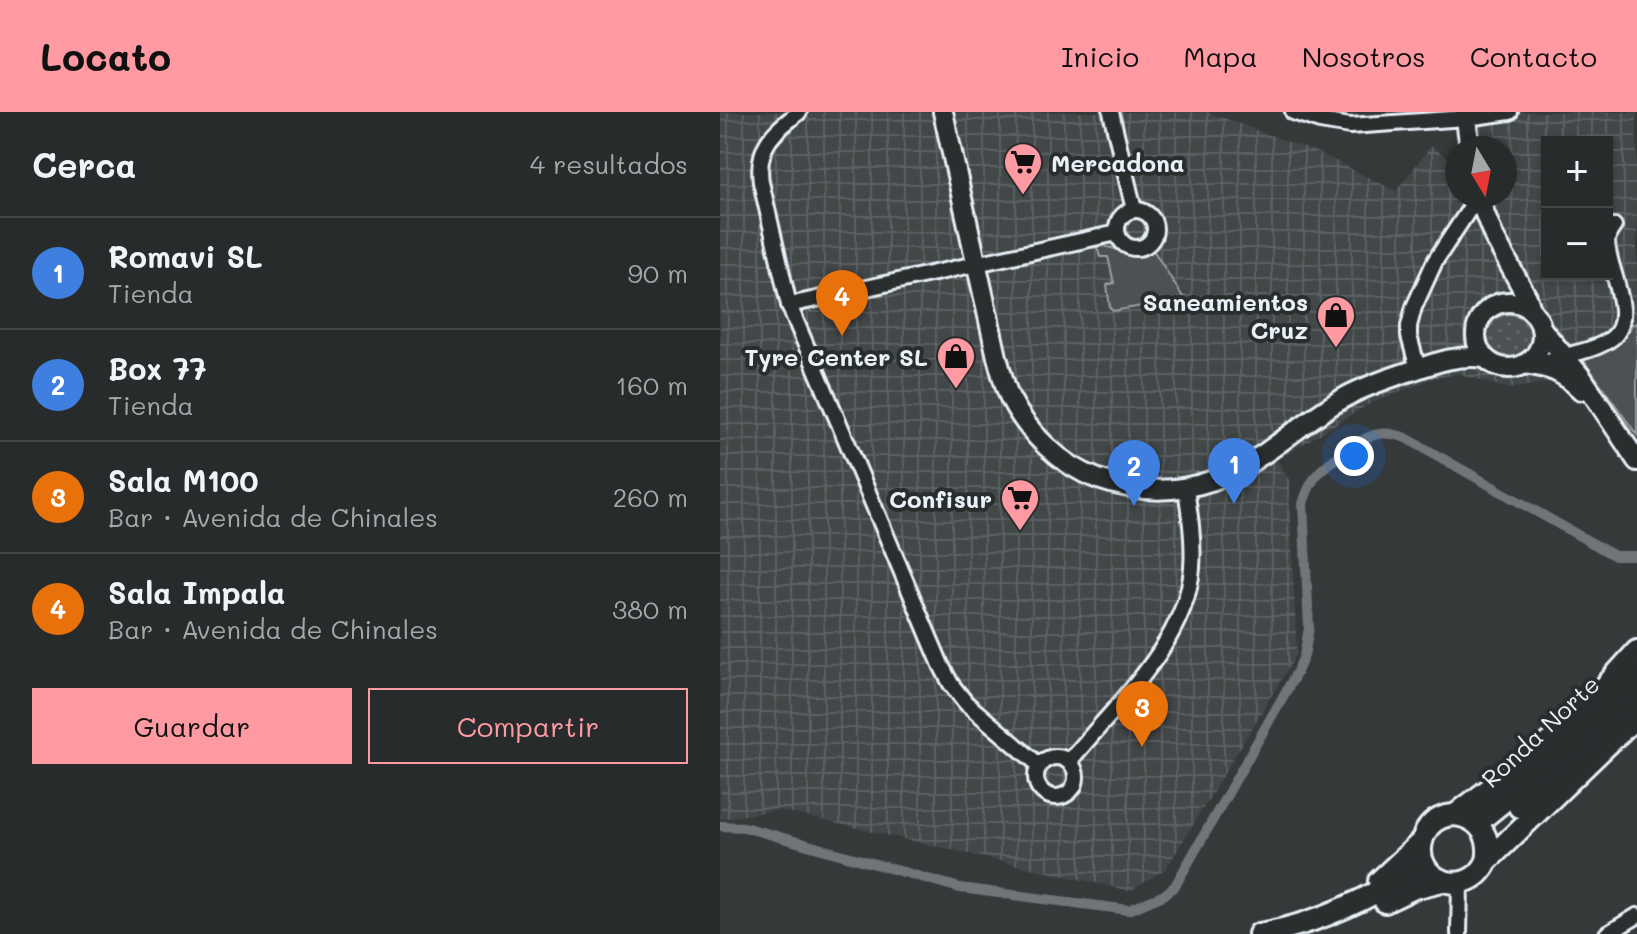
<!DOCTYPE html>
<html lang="es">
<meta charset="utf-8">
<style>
:root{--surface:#282b2c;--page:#343738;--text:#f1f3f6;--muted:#a5a7a9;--line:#444748;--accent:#ff9aa2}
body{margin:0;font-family:Mali,sans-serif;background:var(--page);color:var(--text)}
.controls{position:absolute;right:24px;top:24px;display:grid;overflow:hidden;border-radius:0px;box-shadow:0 2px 6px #0004}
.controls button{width:72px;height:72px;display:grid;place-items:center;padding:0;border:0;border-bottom:2px solid var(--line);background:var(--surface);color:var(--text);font:40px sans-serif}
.compass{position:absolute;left:725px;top:24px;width:72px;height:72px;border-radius:50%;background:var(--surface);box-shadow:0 2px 6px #0004;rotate:170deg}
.you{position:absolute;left:634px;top:344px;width:28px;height:28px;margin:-20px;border:6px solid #fff;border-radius:50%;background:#1a73e8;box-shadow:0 0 0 12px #1a73e833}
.badge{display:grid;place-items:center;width:52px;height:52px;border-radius:50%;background:var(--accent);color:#fff;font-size:26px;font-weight:700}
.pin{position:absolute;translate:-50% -66px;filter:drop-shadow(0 2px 4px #0008)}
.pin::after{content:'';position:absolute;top:42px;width:28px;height:24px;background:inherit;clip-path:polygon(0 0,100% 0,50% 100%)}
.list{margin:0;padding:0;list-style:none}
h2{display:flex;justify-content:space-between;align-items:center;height:104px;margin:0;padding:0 32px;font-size:34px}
h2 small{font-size:26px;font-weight:400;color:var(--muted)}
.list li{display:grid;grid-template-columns:52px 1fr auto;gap:24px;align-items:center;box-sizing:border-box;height:112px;padding:0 32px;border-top:2px solid var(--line)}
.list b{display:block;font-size:30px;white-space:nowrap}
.list p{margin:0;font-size:26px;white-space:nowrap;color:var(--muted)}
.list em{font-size:26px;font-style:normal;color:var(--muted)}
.actions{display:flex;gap:16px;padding:24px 32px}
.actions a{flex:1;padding:18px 0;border:2px solid var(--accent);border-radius:0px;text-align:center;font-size:28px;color:var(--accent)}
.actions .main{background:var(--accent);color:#111}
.map{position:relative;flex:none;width:917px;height:822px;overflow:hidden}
header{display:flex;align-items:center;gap:48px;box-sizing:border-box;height:112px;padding:0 40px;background:var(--accent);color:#111}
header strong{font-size:38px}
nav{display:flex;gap:44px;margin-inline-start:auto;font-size:28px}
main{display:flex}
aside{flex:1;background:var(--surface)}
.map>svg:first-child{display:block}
.industrial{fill:url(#industrial-grid);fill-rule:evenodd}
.grass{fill:url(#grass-dots);stroke:#9aa1a5;stroke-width:2}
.park{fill:#4d5152;stroke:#9aa1a5;stroke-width:2}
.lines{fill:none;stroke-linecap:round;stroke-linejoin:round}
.canal{stroke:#707579;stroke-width:10}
.minor-casing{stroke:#e8f1f8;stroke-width:20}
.major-casing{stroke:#e8f1f8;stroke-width:24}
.highway-casing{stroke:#e8f1f8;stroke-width:26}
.minor{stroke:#2a2d2e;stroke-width:14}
.major{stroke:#2a2d2e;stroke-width:18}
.highway{stroke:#2a2d2e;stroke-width:20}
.labels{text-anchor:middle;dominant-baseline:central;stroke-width:8;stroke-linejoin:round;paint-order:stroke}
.poi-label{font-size:24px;font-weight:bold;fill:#e8f1f8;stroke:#2a2d2e;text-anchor:end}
.street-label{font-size:24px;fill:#e8f1f8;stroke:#2a2d2e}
</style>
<header>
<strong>Locato</strong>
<nav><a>Inicio</a><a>Mapa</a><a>Nosotros</a><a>Contacto</a></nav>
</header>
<main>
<aside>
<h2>Cerca<small>4 resultados</small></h2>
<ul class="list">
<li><span class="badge" style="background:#3f7fe0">1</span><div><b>Romavi SL</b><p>Tienda</p></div><em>90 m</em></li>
<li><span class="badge" style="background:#3f7fe0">2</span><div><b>Box 77</b><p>Tienda</p></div><em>160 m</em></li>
<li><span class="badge" style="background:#e8710a">3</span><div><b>Sala M100</b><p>Bar · Avenida de Chinales</p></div><em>260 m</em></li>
<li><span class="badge" style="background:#e8710a">4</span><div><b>Sala Impala</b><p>Bar · Avenida de Chinales</p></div><em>380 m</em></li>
</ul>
<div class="actions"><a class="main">Guardar</a><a>Compartir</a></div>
</aside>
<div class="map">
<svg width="917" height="822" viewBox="0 0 917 822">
<defs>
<pattern id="industrial-grid" width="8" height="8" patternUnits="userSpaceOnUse" patternTransform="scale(2)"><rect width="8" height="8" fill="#424647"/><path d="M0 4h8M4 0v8" fill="none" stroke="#5d6162"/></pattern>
<pattern id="grass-dots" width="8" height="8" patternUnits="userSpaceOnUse" patternTransform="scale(2)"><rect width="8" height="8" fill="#4d5152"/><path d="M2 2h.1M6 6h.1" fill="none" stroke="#676a6c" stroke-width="1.8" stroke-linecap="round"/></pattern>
</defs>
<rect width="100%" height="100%" fill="#35393a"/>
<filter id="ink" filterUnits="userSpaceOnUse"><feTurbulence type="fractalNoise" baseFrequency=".0125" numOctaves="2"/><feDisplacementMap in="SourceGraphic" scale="16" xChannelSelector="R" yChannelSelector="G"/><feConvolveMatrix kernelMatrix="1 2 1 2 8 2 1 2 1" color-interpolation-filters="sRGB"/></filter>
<g filter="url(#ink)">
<path class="industrial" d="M0,0h487l112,41 77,38 35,-45 26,18v32h48v-48h-47l-2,-36h181v211l-7,2 -21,19 -49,36 -50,9 -51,-15 -26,4 -64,26 -92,56 12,20 8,174 -131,215 -36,22 -353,-81 -57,9zM827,30h60v132h-60z"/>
<circle class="grass" cx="789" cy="224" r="22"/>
<g class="park">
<path d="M384,134l32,9 16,-7 32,51 -71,12 -3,-3 -3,-23 7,-2 -6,-26h-8l-3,-10z"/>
<path d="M917,211v112l-53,-74 25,-17 21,-19z"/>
</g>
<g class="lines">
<path class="canal" d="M0,714l24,1 216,61 169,22 35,-15 11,-9 122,-214 7,-16 5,-28 -6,-124c8,-28 19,-37 42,-52 22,-16 35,-25 63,-13l207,117h22"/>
<defs>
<g id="minor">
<path d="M79,0c-26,21 -43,34 -38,70l28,123 152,360 10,19 15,19 73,62"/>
<path d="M391,0l23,98"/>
<path d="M573,0l27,9 30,5 116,-8 44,-6"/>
<circle cx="416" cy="117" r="19"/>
<path d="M69,193l328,-72"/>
<path d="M816,253c23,-10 57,-12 76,-27 25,-20 -4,-69 -5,-95 0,-7 3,-12 7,-17"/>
<path d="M698,257l-9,-33v-10l5,-19 21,-46 43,-65"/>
<circle cx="336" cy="665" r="20"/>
<path d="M349,650c45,-56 117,-118 123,-194 2,-27 -2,-53 -6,-79"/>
<path d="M739,822l1,-51"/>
<path d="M887,822l30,-18"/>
</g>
<g id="major">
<path d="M223,0l54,245c4,14 7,28 13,41 18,35 50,67 88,81 60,21 116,10 167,-26 29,-20 55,-43 86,-59 20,-10 41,-17 63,-24 23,-8 46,-16 71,-12"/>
<path d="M745,0l5,36"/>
<path d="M758,84l16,41 33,60 5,15"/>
<circle cx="789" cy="223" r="33"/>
<path d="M821,216l42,51 54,82"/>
<path d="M804,252c26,3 38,8 57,26"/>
</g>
<g id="highway">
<path d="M799,695l61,-53 57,-59"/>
<path d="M735,703l92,-70 34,-32 56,-62"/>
<path d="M757,711l53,-43 46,-43 61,-63"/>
<path d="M767,749c10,-48 -51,-62 -64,-23 -14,42 45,64 64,23l150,-145"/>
<path d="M659,769l43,-40"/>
<path d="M665,790l29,-14 28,-7"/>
<path d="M539,822c60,-10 114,-37 165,-70"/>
</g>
</defs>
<use href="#minor" class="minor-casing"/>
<use href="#major" class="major-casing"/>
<use href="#highway" class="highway-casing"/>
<use href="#minor" class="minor"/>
<use href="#major" class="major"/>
<use href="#highway" class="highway"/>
</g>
</g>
<defs>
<symbol id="supermarket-pin" viewBox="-11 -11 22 30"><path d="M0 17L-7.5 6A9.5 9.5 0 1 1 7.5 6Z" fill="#ff9aa2" stroke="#2a2d2e"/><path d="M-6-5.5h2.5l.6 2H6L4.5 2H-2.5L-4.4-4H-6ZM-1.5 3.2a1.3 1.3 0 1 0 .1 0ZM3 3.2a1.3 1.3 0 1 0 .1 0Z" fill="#111"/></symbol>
<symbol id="shop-pin" viewBox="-11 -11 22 30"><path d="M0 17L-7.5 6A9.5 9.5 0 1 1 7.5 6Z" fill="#ff9aa2" stroke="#2a2d2e"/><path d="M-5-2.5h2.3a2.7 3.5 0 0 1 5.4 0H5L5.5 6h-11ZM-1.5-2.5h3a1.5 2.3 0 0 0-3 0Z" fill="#111"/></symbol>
</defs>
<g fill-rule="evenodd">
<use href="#supermarket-pin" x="281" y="28" width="44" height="60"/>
<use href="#shop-pin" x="594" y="181" width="44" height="60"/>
<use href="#shop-pin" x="214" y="222" width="44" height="60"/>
<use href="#supermarket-pin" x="278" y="364" width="44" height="60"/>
</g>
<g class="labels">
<g class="poi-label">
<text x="331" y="50" text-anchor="start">Mercadona</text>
<text x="588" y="189">Saneamientos<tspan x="588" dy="28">Cruz</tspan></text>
<text x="208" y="244">Tyre Center SL</text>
<text x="272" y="386">Confisur</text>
</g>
<g class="street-label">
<text transform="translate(820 619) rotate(-43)">Ronda Norte</text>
</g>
</g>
</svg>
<div class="controls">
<button>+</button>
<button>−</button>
</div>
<svg class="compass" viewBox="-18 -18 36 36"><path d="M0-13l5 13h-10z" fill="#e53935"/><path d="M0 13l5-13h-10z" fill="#a5a7a9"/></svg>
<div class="you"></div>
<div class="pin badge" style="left:514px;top:392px;background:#3f7fe0">1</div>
<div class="pin badge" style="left:414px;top:394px;background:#3f7fe0">2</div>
<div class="pin badge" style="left:422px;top:635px;background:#e8710a">3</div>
<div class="pin badge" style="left:122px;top:224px;background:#e8710a">4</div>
</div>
</main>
